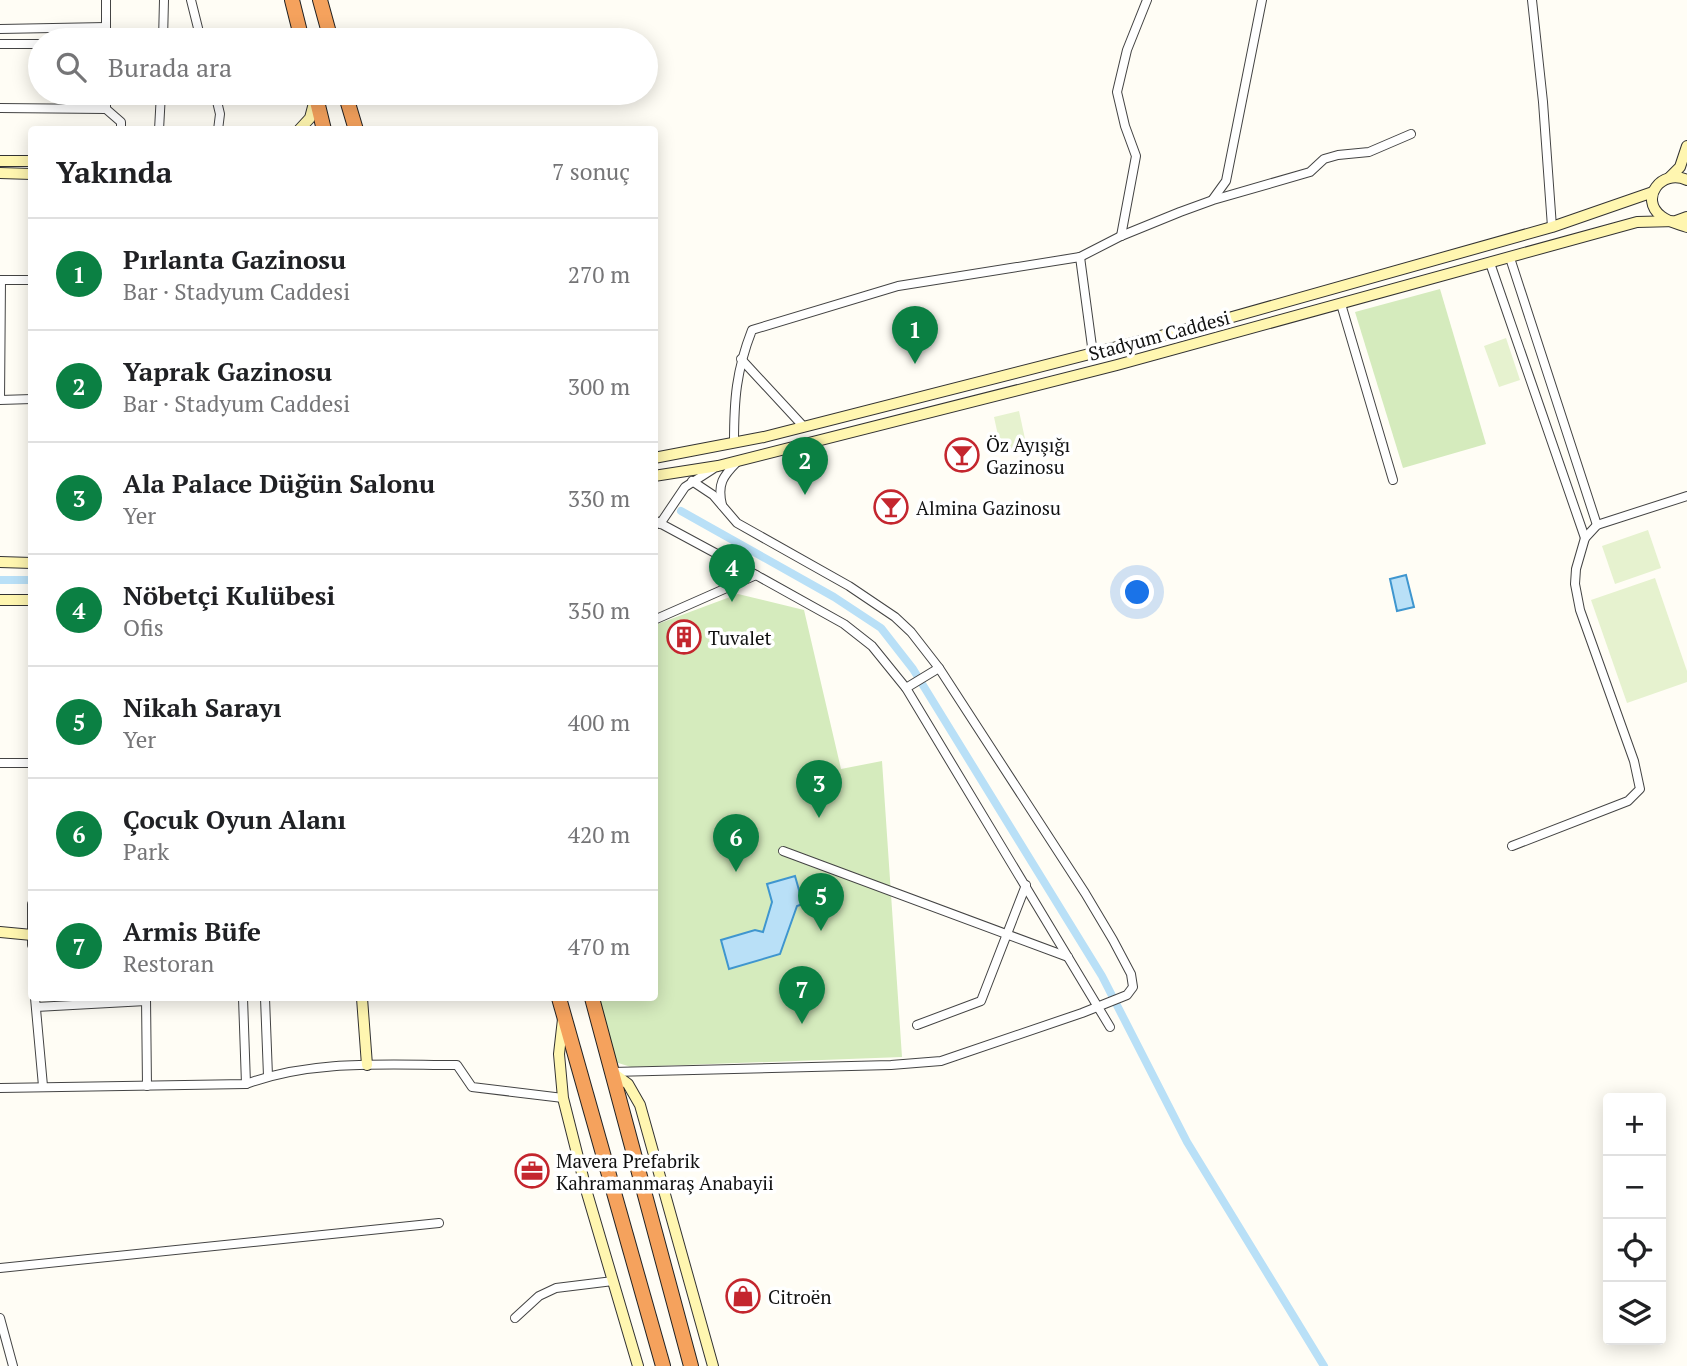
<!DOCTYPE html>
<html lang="tr">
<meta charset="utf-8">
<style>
:root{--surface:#fff;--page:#f6f6f6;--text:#202124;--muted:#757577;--line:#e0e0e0;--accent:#0b8043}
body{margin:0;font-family:"PT Serif",serif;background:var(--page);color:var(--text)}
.controls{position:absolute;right:21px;bottom:21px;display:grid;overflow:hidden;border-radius:7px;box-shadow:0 4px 18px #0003}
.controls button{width:63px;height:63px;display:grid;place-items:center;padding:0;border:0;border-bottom:2px solid var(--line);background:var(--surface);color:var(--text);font:35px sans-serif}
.you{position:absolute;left:1138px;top:593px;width:24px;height:24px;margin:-18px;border:5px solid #fff;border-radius:50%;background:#1a73e8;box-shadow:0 0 0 10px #1a73e833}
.badge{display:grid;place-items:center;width:46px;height:46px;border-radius:50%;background:var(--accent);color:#fff;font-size:23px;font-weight:700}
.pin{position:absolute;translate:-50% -58px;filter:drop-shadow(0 2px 4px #0008)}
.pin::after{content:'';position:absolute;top:37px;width:24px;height:21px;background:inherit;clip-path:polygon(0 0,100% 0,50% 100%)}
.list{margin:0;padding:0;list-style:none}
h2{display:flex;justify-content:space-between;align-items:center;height:91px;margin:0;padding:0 28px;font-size:30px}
h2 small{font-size:23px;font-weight:400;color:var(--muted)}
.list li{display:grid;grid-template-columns:46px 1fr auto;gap:21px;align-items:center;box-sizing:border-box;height:112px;padding:0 28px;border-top:2px solid var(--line)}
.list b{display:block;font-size:26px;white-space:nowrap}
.list p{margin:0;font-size:23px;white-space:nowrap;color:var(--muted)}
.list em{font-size:23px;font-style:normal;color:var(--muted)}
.icon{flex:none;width:38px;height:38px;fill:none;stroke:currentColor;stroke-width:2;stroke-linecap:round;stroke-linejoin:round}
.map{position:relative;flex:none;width:1687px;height:1366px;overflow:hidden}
.search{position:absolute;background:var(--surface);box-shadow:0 4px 18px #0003;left:28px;top:28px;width:630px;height:77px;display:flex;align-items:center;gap:18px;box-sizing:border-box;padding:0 24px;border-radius:38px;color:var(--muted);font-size:26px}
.panel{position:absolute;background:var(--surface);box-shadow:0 4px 18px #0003;left:28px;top:126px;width:630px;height:875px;border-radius:7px}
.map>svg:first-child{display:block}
.green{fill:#d5ebbd}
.pitch{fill:#e6f2cf}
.water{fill:#b9e0f7;stroke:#3f96cf;stroke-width:2}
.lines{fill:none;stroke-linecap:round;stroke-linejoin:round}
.canal{stroke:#b9e0f7;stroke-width:8}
.street-casing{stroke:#444;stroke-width:10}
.secondary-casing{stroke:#333;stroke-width:12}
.highway-casing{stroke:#222;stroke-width:16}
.street{stroke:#fff;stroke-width:8}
.secondary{stroke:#fff6b0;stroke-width:10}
.highway{stroke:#f5a25d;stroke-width:14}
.labels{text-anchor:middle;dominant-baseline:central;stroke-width:7;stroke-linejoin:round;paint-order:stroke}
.street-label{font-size:19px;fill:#111;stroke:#fff}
.poi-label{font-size:19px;fill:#111;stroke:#fff;text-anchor:start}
</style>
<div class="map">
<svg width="1687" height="1366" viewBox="0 0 1687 1366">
<rect width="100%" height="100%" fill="#fffdf5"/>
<g class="green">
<path d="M1440,289l46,155 -83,24 -48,-156z"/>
<path d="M738,594l66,16 37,159 41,-8 20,296 -271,10 -19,-6 -18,-63h60l1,-373z"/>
</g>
<g class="pitch">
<path d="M1506,338l14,42 -21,7 -15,-41z"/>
<path d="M1019,411l8,37 -25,6 -8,-37z"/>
<path d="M1648,530l13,38 -46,16 -13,-38z"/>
<path d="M1655,578l32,93v11l-60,21 -36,-103z"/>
</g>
<g class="water">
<path d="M1406,575l8,32 -17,4 -7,-32z"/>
<path d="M795,876l8,28 -6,2 -17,48 -51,15 -8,-29 34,-10 8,2 9,-30 -5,-18z"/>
</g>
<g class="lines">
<g class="canal">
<path d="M681,511l153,86 47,31 32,41 189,307 85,166 137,224"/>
<path d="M0,580h32"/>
</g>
<defs>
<g id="street">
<path d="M106,0v40"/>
<path d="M191,0l10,40"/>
<path d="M1532,0l11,102 9,125"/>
<path d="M0,29l106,-2"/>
<path d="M163,40l1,-40"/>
<path d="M0,44h40"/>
<path d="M106,93v16l15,13v8"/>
<path d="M215,93l5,21 -2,16"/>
<path d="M0,108l106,1"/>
<path d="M159,130l2,-37"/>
<path d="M1213,199l13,-18 36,-181"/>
<path d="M1121,236l15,-80 -11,-30 -8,-34 10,-42 20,-50"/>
<path d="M1080,257l13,97"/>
<path d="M1510,258l87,267"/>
<path d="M1490,263l95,275"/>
<path d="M0,280h32"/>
<path d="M1,280l-1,120 32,-1"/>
<path d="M1341,304l52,176"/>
<path d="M741,359l63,68"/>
<path d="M734,443c0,-43 2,-72 18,-113l146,-44 182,-29 41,-21 59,-24 33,-12 97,-28 14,-13 14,-4 31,-3 42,-18"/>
<path d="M722,505c-5,-21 1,-29 15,-43"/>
<path d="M654,520l102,55"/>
<path d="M660,524l25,-37 28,-18"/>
<path d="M654,620l102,-45 88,49 28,22 34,42 204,339"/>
<path d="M906,688l33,-20"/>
<path d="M0,763h32"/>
<path d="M1512,846l116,-45 12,-12 -6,-28 -54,-151 -5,-26 1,-15 9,-31 12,-13 90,-29"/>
<path d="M783,851l285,106"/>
<path d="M32,904v41"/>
<path d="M35,998l8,88"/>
<path d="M146,998l1,88"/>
<path d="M243,998l3,86"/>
<path d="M265,998l3,78"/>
<path d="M36,1007l110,-6"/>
<path d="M917,1025l64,-24 45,-116"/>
<path d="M612,1072l279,-7 50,-4 141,-48 45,-18 6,-8 -2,-13 -18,-34 -28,-47 -146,-225 -28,-36 -16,-15 -46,-31 -112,-63 -24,-28 -21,-14"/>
<path d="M0,1088l246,-4c67,-25 142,-19 211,-19l15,22 91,11"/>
<path d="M0,1268l439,-45"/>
<path d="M0,1318l13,48"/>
<path d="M515,1318l24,-22 17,-8 57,-7"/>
</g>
<g id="secondary">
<path d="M299,130l11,-12 5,-19"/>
<path d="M0,161h32"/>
<path d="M0,173l32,1"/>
<path d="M1670,177l10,-10 7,-21"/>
<path d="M1687,180c-26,-12 -48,19 -26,36 7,6 18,8 26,11"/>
<path d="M654,458l110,-21 447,-114 341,-96 101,-35"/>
<path d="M654,476l64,-10 399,-101 520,-143 39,-1 11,-4"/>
<path d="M0,562l32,1"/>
<path d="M0,600h32"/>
<path d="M0,932l32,3"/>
<path d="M362,998l5,67"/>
<path d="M563,1019l-4,35 4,44 24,95 51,173"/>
<path d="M612,1072l16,12 12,21 73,261"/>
</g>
<g id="highway">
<path d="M292,0l10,40"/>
<path d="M320,0l11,40"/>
<path d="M315,93l9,37"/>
<path d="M345,93l11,37"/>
<path d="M559,998l104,368"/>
<path d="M592,998l99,368"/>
</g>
</defs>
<use href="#street" class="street-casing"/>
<use href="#secondary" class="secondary-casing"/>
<use href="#highway" class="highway-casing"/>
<use href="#street" class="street"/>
<use href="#secondary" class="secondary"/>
<use href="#highway" class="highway"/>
</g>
<defs>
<symbol id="bar-ring" viewBox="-11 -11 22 22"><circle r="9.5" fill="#fff" stroke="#c4262e" stroke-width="1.5"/><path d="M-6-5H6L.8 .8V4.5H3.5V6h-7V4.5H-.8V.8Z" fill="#c4262e"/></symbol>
<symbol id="building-ring" viewBox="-11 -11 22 22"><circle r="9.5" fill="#fff" stroke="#c4262e" stroke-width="1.5"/><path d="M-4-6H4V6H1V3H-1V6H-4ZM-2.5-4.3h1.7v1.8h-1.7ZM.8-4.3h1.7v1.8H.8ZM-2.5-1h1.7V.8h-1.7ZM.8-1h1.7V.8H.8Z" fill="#c4262e"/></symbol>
<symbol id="office-ring" viewBox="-11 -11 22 22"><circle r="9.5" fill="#fff" stroke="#c4262e" stroke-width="1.5"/><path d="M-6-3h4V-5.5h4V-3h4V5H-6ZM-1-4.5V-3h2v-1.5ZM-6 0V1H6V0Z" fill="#c4262e"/></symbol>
<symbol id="shop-ring" viewBox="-11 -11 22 22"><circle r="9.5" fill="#fff" stroke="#c4262e" stroke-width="1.5"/><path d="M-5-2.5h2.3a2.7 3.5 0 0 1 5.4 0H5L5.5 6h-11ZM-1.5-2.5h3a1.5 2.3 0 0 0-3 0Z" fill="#c4262e"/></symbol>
</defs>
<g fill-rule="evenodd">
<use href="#bar-ring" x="943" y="436" width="38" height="38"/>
<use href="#bar-ring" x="872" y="488" width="38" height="38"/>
<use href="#building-ring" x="665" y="618" width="38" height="38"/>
<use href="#office-ring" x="513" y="1152" width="38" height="38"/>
<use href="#shop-ring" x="724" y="1277" width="38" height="38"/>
</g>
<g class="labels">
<g class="street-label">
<text transform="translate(1159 335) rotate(-15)">Stadyum Caddesi</text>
</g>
<g class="poi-label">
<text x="986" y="444">Öz Ayışığı<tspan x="986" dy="22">Gazinosu</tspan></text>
<text x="916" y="507">Almina Gazinosu</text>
<text x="708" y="637">Tuvalet</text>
<text x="556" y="1160">Mavera Prefabrik<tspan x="556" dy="22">Kahramanmaraş Anabayii</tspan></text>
<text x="768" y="1296">Citroën</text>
</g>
</g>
</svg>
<div class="controls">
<button>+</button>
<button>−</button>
<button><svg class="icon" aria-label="locate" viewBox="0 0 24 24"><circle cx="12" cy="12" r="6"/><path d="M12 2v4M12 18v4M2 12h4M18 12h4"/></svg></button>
<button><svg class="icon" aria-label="layers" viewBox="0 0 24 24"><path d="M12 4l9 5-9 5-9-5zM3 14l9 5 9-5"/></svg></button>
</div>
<div class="you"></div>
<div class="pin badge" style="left:915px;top:364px">1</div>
<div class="pin badge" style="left:805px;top:495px">2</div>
<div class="pin badge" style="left:819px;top:818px">3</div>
<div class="pin badge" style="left:732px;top:602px">4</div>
<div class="pin badge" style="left:821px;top:931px">5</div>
<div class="pin badge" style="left:736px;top:872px">6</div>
<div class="pin badge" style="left:802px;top:1024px">7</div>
<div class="search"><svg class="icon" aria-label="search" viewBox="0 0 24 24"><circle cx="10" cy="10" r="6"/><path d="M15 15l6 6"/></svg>Burada ara</div>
<section class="panel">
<h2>Yakında<small>7 sonuç</small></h2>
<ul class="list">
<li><span class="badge">1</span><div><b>Pırlanta Gazinosu</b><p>Bar · Stadyum Caddesi</p></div><em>270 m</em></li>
<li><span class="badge">2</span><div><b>Yaprak Gazinosu</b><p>Bar · Stadyum Caddesi</p></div><em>300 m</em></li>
<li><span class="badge">3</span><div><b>Ala Palace Düğün Salonu</b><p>Yer</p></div><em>330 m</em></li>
<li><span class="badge">4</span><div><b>Nöbetçi Kulübesi</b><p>Ofis</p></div><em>350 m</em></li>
<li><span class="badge">5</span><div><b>Nikah Sarayı</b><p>Yer</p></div><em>400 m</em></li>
<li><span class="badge">6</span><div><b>Çocuk Oyun Alanı</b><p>Park</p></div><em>420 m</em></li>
<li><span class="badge">7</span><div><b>Armis Büfe</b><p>Restoran</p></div><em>470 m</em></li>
</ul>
</section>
</div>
